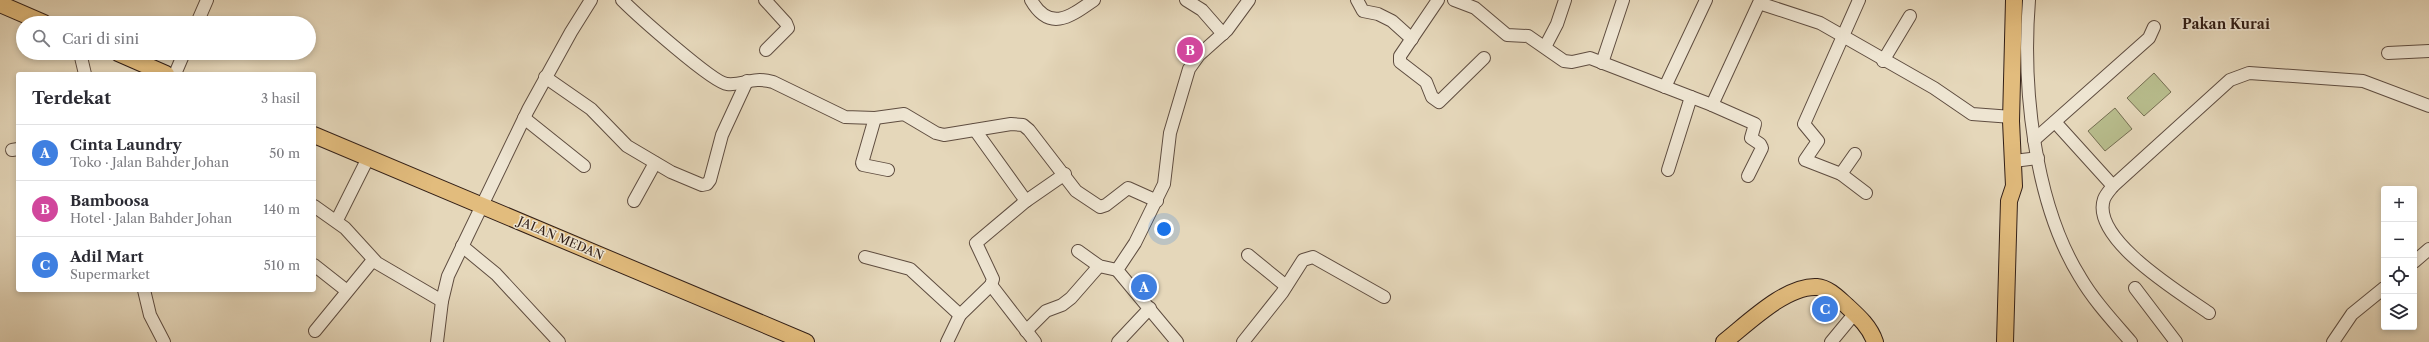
<!DOCTYPE html>
<html lang="id">
<meta charset="utf-8">
<style>
:root{--surface:#fff;--page:#f2f2f3;--text:#2b2b33;--muted:#7c7c81;--line:#e1e1e2;--accent:#0f766e}
body{margin:0;font-family:"Libre Caslon Text",serif;background:var(--page);color:var(--text)}
.controls{position:absolute;right:12px;bottom:12px;display:grid;overflow:hidden;border-radius:4px;box-shadow:0 2px 6px #0003}
.controls button{width:36px;height:36px;display:grid;place-items:center;padding:0;border:0;border-bottom:1px solid var(--line);background:var(--surface);color:var(--text);font:20px sans-serif}
.you{position:absolute;left:1164px;top:229px;width:14px;height:14px;margin:-10px;border:3px solid #fff;border-radius:50%;background:#1a73e8;box-shadow:0 0 0 6px #1a73e833}
.badge{display:grid;place-items:center;width:26px;height:26px;border-radius:50%;background:var(--accent);color:#fff;font-size:13px;font-weight:700}
.pin{position:absolute;translate:-50% -50%;border:2px solid #fff;box-shadow:0 1px 4px #0006}
.list{margin:0;padding:0;list-style:none}
h2{display:flex;justify-content:space-between;align-items:center;height:52px;margin:0;padding:0 16px;font-size:17px}
h2 small{font-size:13px;font-weight:400;color:var(--muted)}
.list li{display:grid;grid-template-columns:26px 1fr auto;gap:12px;align-items:center;box-sizing:border-box;height:56px;padding:0 16px;border-top:1px solid var(--line)}
.list b{display:block;font-size:15px;white-space:nowrap}
.list p{margin:0;font-size:13px;white-space:nowrap;color:var(--muted)}
.list em{font-size:13px;font-style:normal;color:var(--muted)}
.icon{flex:none;width:22px;height:22px;fill:none;stroke:currentColor;stroke-width:2;stroke-linecap:round;stroke-linejoin:round}
.map{position:relative;flex:none;width:2429px;height:342px;overflow:hidden}
.search{position:absolute;background:var(--surface);box-shadow:0 2px 6px #0003;left:16px;top:16px;width:300px;height:44px;display:flex;align-items:center;gap:10px;box-sizing:border-box;padding:0 14px;border-radius:22px;color:var(--muted);font-size:15px}
.panel{position:absolute;background:var(--surface);box-shadow:0 2px 6px #0003;left:16px;top:72px;width:300px;height:220px;border-radius:4px}
.map>svg:first-child{display:block}
.green{fill:#b8bd8d;stroke:#756e52}
.lines{fill:none;stroke-linecap:round;stroke-linejoin:round}
.minor-casing{stroke:#5f4d40;stroke-width:14}
.major-casing{stroke:#321f17;stroke-width:18}
.minor{stroke:#eee5d2;stroke-width:12}
.major{stroke:#e2bc7d;stroke-width:16}
.labels{text-anchor:middle;dominant-baseline:central;stroke-width:3;stroke-linejoin:round;paint-order:stroke}
.street-label{font-size:12px;fill:#321f17;stroke:#eee5d2}
.quarter-label{font-size:14px;font-weight:bold;fill:#321f17;stroke:#eee5d2}
</style>
<div class="map">
<svg width="2429" height="342" viewBox="0 0 2429 342">
<rect width="100%" height="100%" fill="#e5d7ba"/>
<filter id="stains"><feTurbulence type="fractalNoise" baseFrequency=".005" numOctaves="4"/><feColorMatrix values="0 0 0 0 .2 0 0 0 0 .09 0 0 0 0 .02 0 0 0 .5 -.17"/></filter>
<radialGradient id="worn" r=".72"><stop offset=".6" stop-color="#630" stop-opacity="0"/><stop offset="1" stop-color="#630" stop-opacity=".3"/></radialGradient>
<g class="green">
<path d="M2154,73l17,19 -27,24 -17,-18z"/>
<path d="M2115,108l17,21 -27,22 -17,-20z"/>
</g>
<g class="lines">
<defs>
<g id="minor">
<path d="M622,0c14,14 91,83 105,84 16,2 25,-8 46,-2l72,35 30,1 29,-4 32,19 8,2 67,-11 12,1 6,5 47,61 24,16 6,-2 22,-17 29,13"/>
<path d="M765,0l21,23 2,5 -22,22"/>
<path d="M1031,0c19,33 40,16 63,0"/>
<path d="M1186,0l16,10 21,24"/>
<path d="M1357,0l6,11 15,3 14,7 20,18"/>
<path d="M1438,0l-38,56v6l26,20 6,15 7,5 45,-44"/>
<path d="M1454,0l21,8 32,27 21,1 36,25 8,1 18,-4 122,47 47,-102 61,20 114,65 38,26 40,3"/>
<path d="M1859,0l-55,124 14,17 -13,19 36,14 25,19"/>
<path d="M2029,0c-7,86 5,203 51,277 14,24 33,44 51,65"/>
<path d="M197,23l10,-23"/>
<path d="M1545,47l12,-23 8,-24"/>
<path d="M80,53l5,21"/>
<path d="M2388,53l41,-2"/>
<path d="M1883,61l27,-45"/>
<path d="M1602,63l21,-63"/>
<path d="M175,74l9,-21"/>
<path d="M545,77l46,32 36,37 44,26 31,13 5,-1 3,-4 12,-45 25,-54"/>
<path d="M1665,87l41,-87"/>
<path d="M1712,105l43,19 -4,14 9,6 2,4 -14,28"/>
<path d="M524,118l60,48"/>
<path d="M875,118l-13,45 1,2 25,5"/>
<path d="M2055,122l58,64"/>
<path d="M975,130l51,71"/>
<path d="M2034,140l115,-102 5,-11"/>
<path d="M12,150l6,-1"/>
<path d="M2014,161l24,-3"/>
<path d="M1668,170l23,-73"/>
<path d="M1841,174l14,-20"/>
<path d="M634,201l21,-38"/>
<path d="M314,206l31,22 32,35 65,38"/>
<path d="M337,220l31,-62"/>
<path d="M462,246l34,28 63,68"/>
<path d="M1078,251l21,15 18,4"/>
<path d="M1248,255l38,31"/>
<path d="M865,257l45,12 50,46"/>
<path d="M2414,262l15,-13"/>
<path d="M314,265l33,26"/>
<path d="M991,285l44,57"/>
<path d="M2135,288l41,54"/>
<path d="M144,290l6,25 14,27"/>
<path d="M2209,313c-27,-19 -119,-74 -105,-114 2,-5 6,-9 9,-13l117,-106 19,-7 114,8 66,25"/>
<path d="M315,331l58,-71"/>
<path d="M1026,331l20,-20 16,-6 9,-7 28,-32"/>
<path d="M437,342l5,-41 6,-25 80,-166 43,-78 20,-32"/>
<path d="M947,342l13,-27 31,-30 2,-6 -17,-36 50,-42 39,-27"/>
<path d="M1118,342l32,-34"/>
<path d="M1177,342l-60,-72 18,-27 29,-59 6,-51 19,-64 10,-14 28,-25 22,-30"/>
<path d="M1243,342l39,-49 21,-33 10,-3 71,40"/>
<path d="M1831,342l24,-29"/>
<path d="M2333,342l19,-28 32,-26"/>
</g>
<g id="major">
<path d="M0,4l44,19"/>
<path d="M118,53l48,21"/>
<path d="M314,135l492,207"/>
<path d="M1724,342c23,-18 62,-57 93,-55 12,1 22,12 30,19 12,11 23,21 28,36"/>
<path d="M2005,342l4,-141 5,-15 -3,-65 3,-121"/>
</g>
</defs>
<use href="#minor" class="minor-casing"/>
<use href="#major" class="major-casing"/>
<use href="#minor" class="minor"/>
<use href="#major" class="major"/>
</g>
<g class="labels">
<g class="street-label">
<text transform="translate(561 238) rotate(23)">JALAN MEDAN</text>
</g>
<g class="quarter-label">
<text x="2226" y="24">Pakan Kurai</text>
</g>
</g>
<rect width="100%" height="100%" filter="url(#stains)"/>
<rect width="100%" height="100%" fill="url(#worn)"/>
</svg>
<div class="controls">
<button>+</button>
<button>−</button>
<button><svg class="icon" aria-label="locate" viewBox="0 0 24 24"><circle cx="12" cy="12" r="6"/><path d="M12 2v4M12 18v4M2 12h4M18 12h4"/></svg></button>
<button><svg class="icon" aria-label="layers" viewBox="0 0 24 24"><path d="M12 4l9 5-9 5-9-5zM3 14l9 5 9-5"/></svg></button>
</div>
<div class="you"></div>
<div class="pin badge" style="left:1144px;top:287px;background:#3f7fe0">A</div>
<div class="pin badge" style="left:1190px;top:50px;background:#d1479c">B</div>
<div class="pin badge" style="left:1825px;top:309px;background:#3f7fe0">C</div>
<div class="search"><svg class="icon" aria-label="search" viewBox="0 0 24 24"><circle cx="10" cy="10" r="6"/><path d="M15 15l6 6"/></svg>Cari di sini</div>
<section class="panel">
<h2>Terdekat<small>3 hasil</small></h2>
<ul class="list">
<li><span class="badge" style="background:#3f7fe0">A</span><div><b>Cinta Laundry</b><p>Toko · Jalan Bahder Johan</p></div><em>50 m</em></li>
<li><span class="badge" style="background:#d1479c">B</span><div><b>Bamboosa</b><p>Hotel · Jalan Bahder Johan</p></div><em>140 m</em></li>
<li><span class="badge" style="background:#3f7fe0">C</span><div><b>Adil Mart</b><p>Supermarket</p></div><em>510 m</em></li>
</ul>
</section>
</div>
